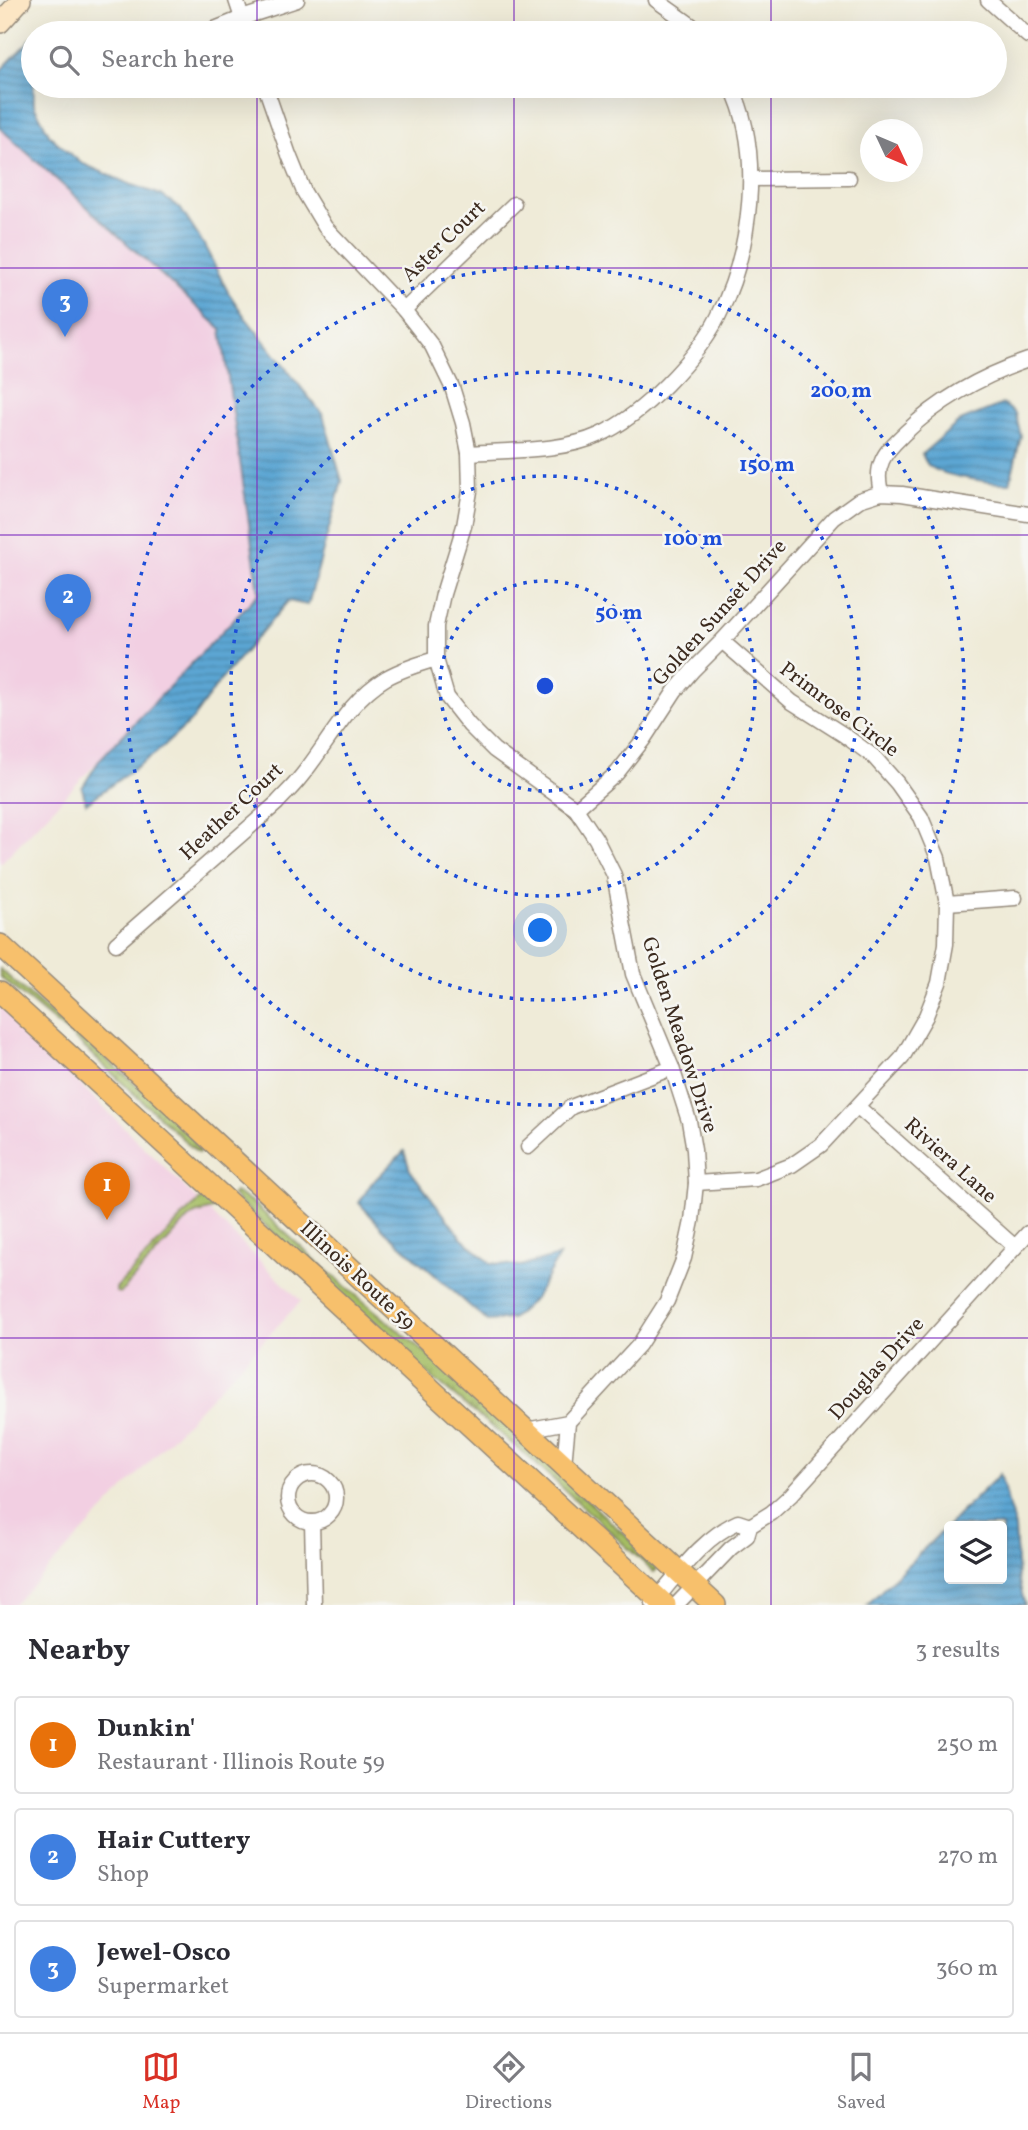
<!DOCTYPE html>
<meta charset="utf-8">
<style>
:root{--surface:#fff;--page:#f7f7f7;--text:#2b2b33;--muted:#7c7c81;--line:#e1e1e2;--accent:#d93025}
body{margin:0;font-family:Vollkorn,serif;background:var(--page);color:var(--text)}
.controls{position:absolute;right:21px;bottom:21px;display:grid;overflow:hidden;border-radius:7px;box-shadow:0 7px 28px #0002}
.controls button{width:63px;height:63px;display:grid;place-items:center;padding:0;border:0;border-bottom:2px solid var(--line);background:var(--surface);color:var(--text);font:35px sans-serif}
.compass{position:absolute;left:860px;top:119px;width:63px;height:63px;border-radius:50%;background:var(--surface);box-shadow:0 7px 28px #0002;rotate:134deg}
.you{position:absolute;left:541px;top:931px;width:24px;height:24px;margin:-18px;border:5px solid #fff;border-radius:50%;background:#1a73e8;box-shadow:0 0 0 10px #1a73e833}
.badge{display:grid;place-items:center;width:46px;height:46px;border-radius:50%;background:var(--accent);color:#fff;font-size:23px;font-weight:700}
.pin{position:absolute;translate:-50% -58px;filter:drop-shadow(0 2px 4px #0008)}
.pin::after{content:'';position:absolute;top:37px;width:24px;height:21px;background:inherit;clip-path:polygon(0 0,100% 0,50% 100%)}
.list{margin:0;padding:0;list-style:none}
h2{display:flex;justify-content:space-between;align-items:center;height:91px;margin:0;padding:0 28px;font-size:30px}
h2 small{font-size:23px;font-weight:400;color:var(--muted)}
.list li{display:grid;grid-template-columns:46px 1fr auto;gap:21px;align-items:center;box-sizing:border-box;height:98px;margin:0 14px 14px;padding:0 14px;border:2px solid var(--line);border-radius:7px}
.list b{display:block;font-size:26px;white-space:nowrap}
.list p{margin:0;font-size:23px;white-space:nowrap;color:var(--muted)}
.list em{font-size:23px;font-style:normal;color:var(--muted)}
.icon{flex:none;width:38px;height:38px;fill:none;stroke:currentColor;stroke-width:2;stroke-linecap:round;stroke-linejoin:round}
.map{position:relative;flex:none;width:1028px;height:1605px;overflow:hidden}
.search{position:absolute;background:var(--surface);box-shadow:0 7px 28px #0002;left:21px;right:21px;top:21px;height:77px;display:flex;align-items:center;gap:18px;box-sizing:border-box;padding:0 24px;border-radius:38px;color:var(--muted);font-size:26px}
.sheet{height:427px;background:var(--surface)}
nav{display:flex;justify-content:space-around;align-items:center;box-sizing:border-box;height:98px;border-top:2px solid var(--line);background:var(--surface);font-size:19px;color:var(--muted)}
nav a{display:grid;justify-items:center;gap:4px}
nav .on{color:var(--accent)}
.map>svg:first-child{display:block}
.built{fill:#f2cfe2}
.grass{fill:url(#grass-tufts);stroke:#707441;stroke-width:2}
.water{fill:url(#water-rules);stroke:#4b6878;stroke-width:2;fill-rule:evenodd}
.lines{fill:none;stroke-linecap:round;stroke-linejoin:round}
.street-casing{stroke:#958a7b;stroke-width:17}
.secondary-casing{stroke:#958a7b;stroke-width:22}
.primary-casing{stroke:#958a7b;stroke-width:24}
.street{stroke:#fff;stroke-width:14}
.secondary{stroke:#fce6c4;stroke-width:19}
.primary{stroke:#f7c06c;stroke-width:21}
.grid{fill:none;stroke:#7b2cbf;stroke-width:2;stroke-opacity:0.55}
.ring{fill:none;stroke:#1d4ed8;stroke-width:3.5;stroke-dasharray:3.5 7}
.labels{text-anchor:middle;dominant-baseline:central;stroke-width:5;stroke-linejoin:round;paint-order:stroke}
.street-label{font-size:21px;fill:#3b2a1e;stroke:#f6f6f2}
.centre{fill:#1d4ed8;stroke:#f6f6f2;stroke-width:3.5}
.ring-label{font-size:21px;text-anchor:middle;font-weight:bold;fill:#1d4ed8;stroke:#f6f6f2;stroke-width:5;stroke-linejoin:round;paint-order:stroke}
</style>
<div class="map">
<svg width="1028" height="1605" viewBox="0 0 1028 1605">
<defs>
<pattern id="grass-tufts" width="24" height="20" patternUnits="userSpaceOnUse" patternTransform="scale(1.75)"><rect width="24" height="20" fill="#a5be64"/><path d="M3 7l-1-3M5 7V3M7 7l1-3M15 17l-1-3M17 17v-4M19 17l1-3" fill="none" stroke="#889b52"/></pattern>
<pattern id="water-rules" width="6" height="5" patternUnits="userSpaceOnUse" patternTransform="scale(1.75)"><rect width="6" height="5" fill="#5ba6d3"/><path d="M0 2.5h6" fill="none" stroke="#4c87ab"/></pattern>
</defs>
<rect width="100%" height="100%" fill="#f6f6f2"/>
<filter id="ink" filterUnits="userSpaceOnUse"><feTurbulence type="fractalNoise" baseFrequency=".0143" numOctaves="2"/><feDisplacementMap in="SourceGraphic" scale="14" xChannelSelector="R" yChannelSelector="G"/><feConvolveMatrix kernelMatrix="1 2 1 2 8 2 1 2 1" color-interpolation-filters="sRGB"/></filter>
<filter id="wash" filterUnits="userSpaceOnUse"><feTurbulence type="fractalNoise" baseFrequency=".00686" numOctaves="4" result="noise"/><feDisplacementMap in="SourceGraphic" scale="28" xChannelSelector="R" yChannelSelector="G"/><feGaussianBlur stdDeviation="1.57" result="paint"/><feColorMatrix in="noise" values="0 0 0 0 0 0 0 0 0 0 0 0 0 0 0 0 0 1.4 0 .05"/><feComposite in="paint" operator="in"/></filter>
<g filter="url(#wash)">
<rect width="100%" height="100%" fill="#efebd8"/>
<g class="built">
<path d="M0,128l222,201 37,264 -259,271z"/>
<path d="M0,1006l301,295 -287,304h-14z"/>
</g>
<g class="grass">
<path d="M0,969c49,45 103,85 152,130 18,16 37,31 48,52l-2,2 -125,-116 -73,-60z"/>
<path d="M235,1192l17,10 75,69 118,98 207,191 5,9 -3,3 -122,-112 -109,-90 -191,-175z"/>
<path d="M203,1198l4,1 9,9 -21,6 -8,6 -64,70 -3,3 -4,-1v-4l74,-79z"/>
</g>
<g class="water">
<path d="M33,37l1,68 16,31 31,27 48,21 32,11 19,13 24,37 24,47 17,25 78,98 19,66 -34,124 -20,-4 -69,81 -27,38 -36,33 -70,50 -4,-15 18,-29 159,-166 -38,-264 -221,-201v-57z"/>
<path d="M1003,404l12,9 6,23 -11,47c-17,1 -65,-7 -78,-15 -6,-3 -7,-8 -10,-14l38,-33z"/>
<path d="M404,1151l6,19 51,67 29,26 31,3 38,-10 -24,42 -23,21 -25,2 -102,-90 -26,-28 12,-19z"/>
<path d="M1000,1474l15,54 3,50 7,27h-158zM1002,1526v53h-53v-53z"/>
</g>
</g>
<g filter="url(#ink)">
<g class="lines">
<defs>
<g id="street">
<path d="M236,0l11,33"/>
<path d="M656,0l35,25 6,8"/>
<path d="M988,0l40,36"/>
<path d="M205,33l37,-15 55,-18"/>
<path d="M265,86l24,69 15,37 21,35 79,83 28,36 20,41 11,36 6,30 1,38 -6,35 -21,68 -7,32v33l11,38 22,28 25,25 82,59 20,30 18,36 19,99 39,94 17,53 5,29 2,33 -4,38 -8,37 -17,43 -28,44 -71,77 -42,8"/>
<path d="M751,179l98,-1"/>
<path d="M404,310l110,-106"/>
<path d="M469,453c40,-3 93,-1 130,-18 43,-19 98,-77 119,-118 33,-65 46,-165 13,-231"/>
<path d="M881,493c-2,-10 -4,-21 1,-32 4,-11 16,-21 24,-29 35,-34 76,-56 122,-72"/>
<path d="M576,809l41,-36 26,-33 32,-49 18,-21 29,-29 112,-123 25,-18 22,-7 21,1 126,20"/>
<path d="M947,903l68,-5"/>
<path d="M116,944l161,-141c7,-8 15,-15 22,-24 28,-33 48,-78 87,-101 16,-9 33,-14 50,-19"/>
<path d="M858,1107l157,140"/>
<path d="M528,1147l43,-40 101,-39"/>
<path d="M696,1183l60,-4 36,-14 29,-20 81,-87 24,-42 13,-33 7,-39 1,-41 -9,-45 -17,-41 -24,-34 -23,-26 -30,-22 -52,-33 -70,-61"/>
<path d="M564,1465l4,-43"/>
<circle cx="312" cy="1498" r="24"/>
<path d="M312,1522l2,83"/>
<path d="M653,1603c25,-29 49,-65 85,-81l12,4"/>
<path d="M676,1605l55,-57 16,-12 3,-10 21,-13 20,-18 237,-262"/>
</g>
<path id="secondary" d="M0,23l21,-23"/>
<g id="primary">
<path d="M0,945l715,660"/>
<path d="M0,992l665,613"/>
</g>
</defs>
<use href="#street" class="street-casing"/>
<use href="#secondary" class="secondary-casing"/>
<use href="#primary" class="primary-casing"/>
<use href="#street" class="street"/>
<use href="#secondary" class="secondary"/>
<use href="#primary" class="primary"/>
</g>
</g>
<path class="grid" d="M257,0v33M514,0v33M771,0v33M257,86v1519M514,86v1519M771,86v1519M0,268h1028M0,535h1028M0,803h1028M0,1070h1028M0,1338h1028"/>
<g class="ring">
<circle cx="545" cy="686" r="105"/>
<circle cx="545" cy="686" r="210"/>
<circle cx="545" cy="686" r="314"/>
<circle cx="545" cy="686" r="419"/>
</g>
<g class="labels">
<g class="street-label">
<text transform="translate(444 242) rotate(-44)">Aster Court</text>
<text transform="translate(720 613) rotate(-48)">Golden Sunset Drive</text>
<text transform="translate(839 710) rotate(37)">Primrose Circle</text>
<text transform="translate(232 812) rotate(-43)">Heather Court</text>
<text transform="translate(679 1035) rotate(72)">Golden Meadow Drive</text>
<text transform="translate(950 1161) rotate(42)">Riviera Lane</text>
<text transform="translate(357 1276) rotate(43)">Illinois Route 59</text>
<text transform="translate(877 1369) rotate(-48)">Douglas Drive</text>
</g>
</g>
<circle cx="545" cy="686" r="10" class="centre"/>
<g class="ring-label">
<text x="841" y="397">200 m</text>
<text x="767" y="471">150 m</text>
<text x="693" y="545">100 m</text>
<text x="619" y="619">50 m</text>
</g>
</svg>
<div class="controls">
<button><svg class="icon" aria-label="layers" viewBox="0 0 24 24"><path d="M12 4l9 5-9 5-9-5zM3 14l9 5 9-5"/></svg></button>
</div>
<svg class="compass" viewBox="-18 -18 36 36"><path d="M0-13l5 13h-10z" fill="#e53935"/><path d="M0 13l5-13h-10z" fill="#7c7c81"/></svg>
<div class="you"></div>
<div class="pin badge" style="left:107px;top:1220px;background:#e8710a">1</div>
<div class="pin badge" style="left:68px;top:632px;background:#3f7fe0">2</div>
<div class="pin badge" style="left:65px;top:337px;background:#3f7fe0">3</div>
<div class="search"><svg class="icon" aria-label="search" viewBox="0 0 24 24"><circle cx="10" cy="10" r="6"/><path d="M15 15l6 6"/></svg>Search here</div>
</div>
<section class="sheet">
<h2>Nearby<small>3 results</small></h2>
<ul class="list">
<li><span class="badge" style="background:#e8710a">1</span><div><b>Dunkin'</b><p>Restaurant · Illinois Route 59</p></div><em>250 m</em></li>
<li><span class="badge" style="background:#3f7fe0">2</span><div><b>Hair Cuttery</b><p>Shop</p></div><em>270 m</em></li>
<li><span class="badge" style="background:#3f7fe0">3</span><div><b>Jewel-Osco</b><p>Supermarket</p></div><em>360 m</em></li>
</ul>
</section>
<nav>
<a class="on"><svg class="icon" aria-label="map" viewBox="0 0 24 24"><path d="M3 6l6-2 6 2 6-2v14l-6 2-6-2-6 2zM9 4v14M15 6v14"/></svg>Map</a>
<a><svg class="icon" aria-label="directions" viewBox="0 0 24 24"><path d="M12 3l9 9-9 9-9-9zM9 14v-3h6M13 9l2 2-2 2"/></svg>Directions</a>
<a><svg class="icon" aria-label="saved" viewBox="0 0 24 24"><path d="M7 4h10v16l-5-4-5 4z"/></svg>Saved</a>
</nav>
